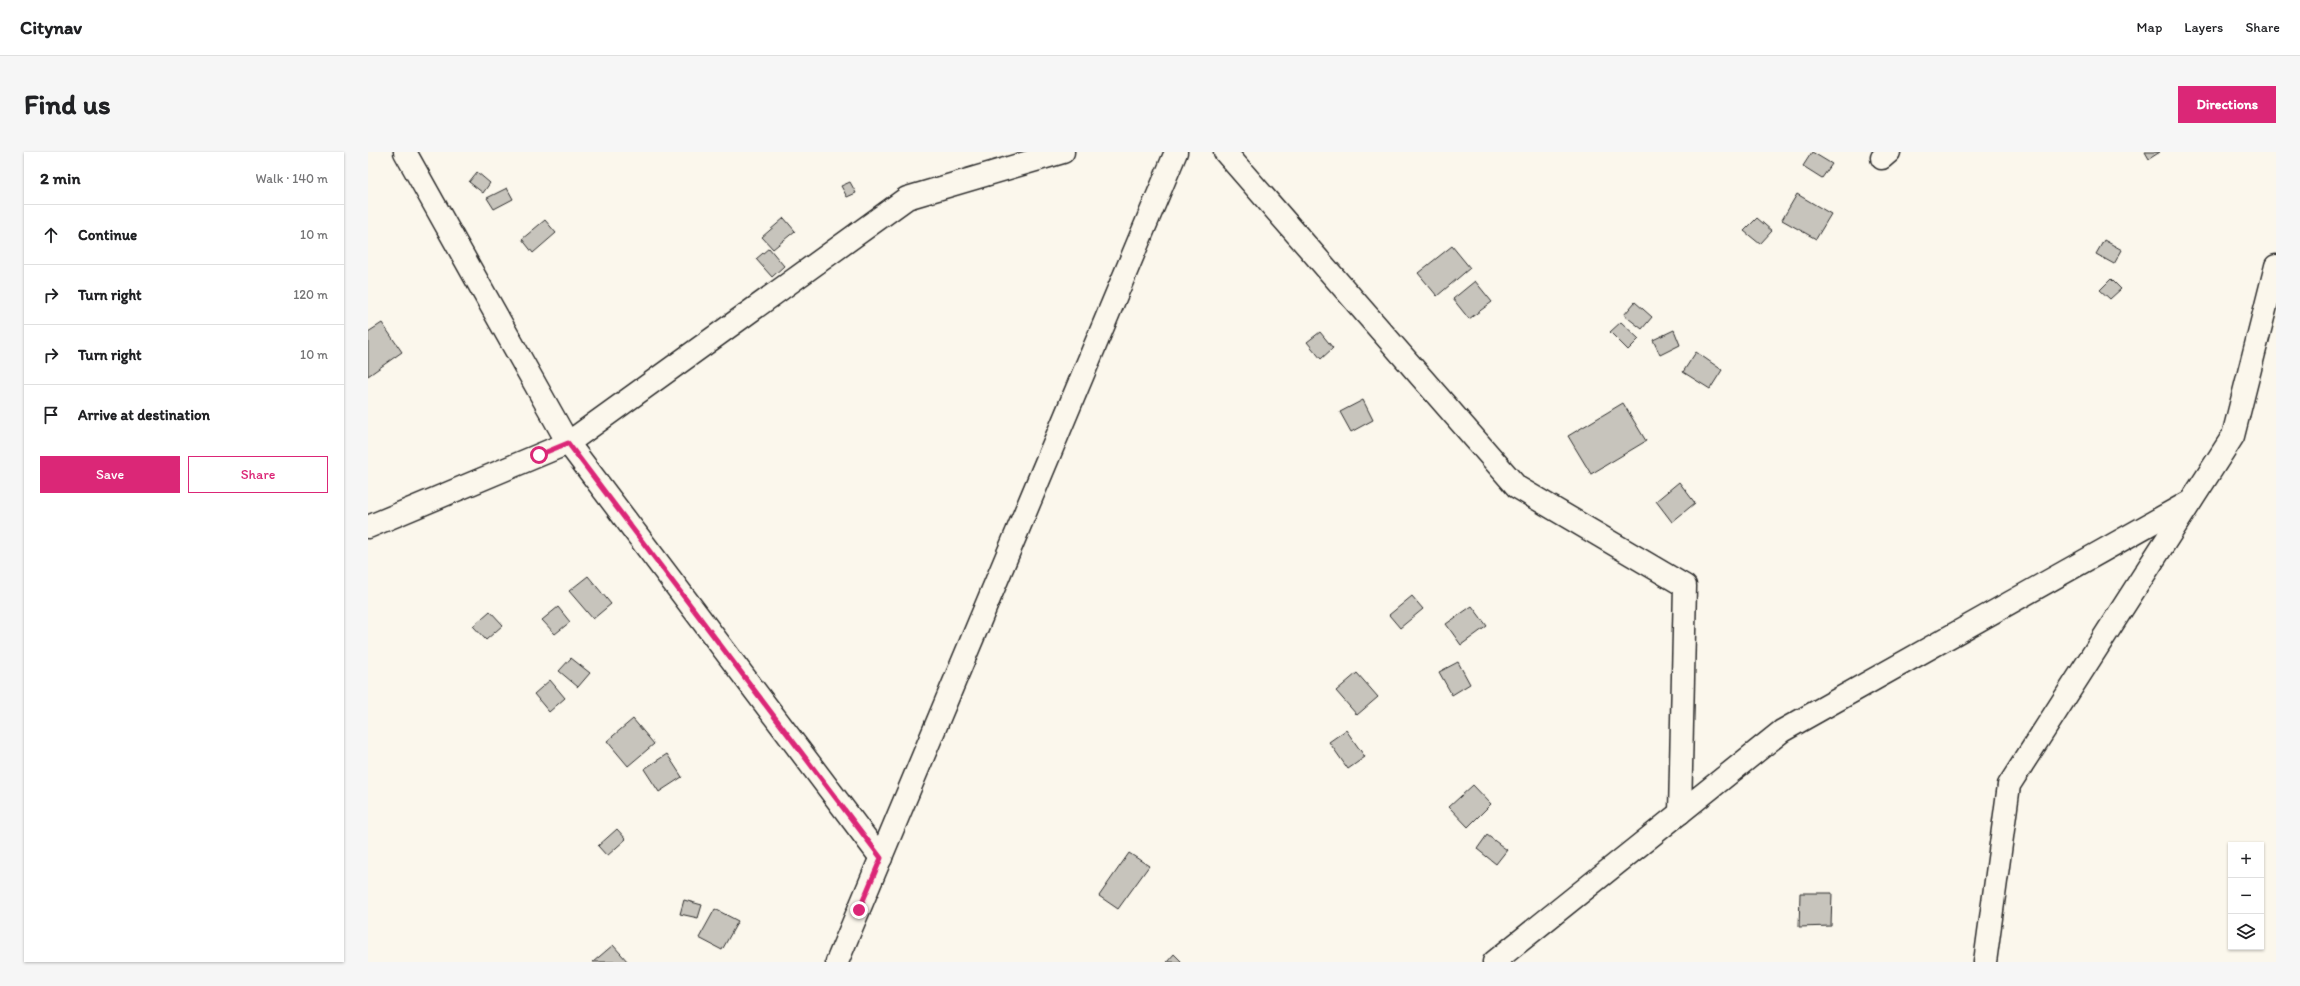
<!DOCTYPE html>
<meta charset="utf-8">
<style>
:root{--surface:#fff;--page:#f6f6f6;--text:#202124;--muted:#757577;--line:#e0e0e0;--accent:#db2777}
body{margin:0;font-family:Itim,sans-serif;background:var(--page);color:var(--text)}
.controls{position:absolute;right:12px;bottom:12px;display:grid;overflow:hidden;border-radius:0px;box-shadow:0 1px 3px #0004}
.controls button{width:36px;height:36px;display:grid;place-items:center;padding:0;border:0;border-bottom:1px solid var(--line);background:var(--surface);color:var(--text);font:20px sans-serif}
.stop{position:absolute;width:12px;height:12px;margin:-9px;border:3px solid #db2777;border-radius:50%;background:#fff}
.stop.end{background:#db2777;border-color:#fff;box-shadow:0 1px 4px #0008}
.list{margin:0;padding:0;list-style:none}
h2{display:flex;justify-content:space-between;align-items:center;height:52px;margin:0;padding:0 16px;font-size:17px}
h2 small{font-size:13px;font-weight:400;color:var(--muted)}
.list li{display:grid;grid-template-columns:26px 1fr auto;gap:12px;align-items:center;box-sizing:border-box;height:60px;padding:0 16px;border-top:1px solid var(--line)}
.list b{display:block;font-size:15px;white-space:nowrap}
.list em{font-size:13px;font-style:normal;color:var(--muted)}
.actions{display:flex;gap:8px;padding:12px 16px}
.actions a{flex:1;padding:9px 0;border:1px solid var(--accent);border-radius:0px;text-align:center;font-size:14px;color:var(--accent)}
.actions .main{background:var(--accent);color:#fff}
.icon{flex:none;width:22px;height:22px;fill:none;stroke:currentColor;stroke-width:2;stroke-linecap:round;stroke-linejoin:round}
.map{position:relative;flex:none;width:1908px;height:810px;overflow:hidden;border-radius:0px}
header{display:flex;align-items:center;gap:24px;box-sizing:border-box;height:56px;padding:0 20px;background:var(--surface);border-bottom:1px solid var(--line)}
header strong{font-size:19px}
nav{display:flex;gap:22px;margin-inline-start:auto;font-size:14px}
.intro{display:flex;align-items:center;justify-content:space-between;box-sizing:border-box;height:96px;padding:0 24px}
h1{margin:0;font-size:28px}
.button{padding:10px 18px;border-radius:0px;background:var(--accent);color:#fff;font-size:14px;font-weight:700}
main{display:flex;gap:24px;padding:0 24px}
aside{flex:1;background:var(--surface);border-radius:0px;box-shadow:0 1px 3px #0004}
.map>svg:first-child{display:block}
.building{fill:#c7c4bc;stroke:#2b2b2b}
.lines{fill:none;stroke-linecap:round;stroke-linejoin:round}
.minor-casing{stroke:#2b2b2b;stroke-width:25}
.primary-casing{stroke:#2b2b2b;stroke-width:25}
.minor{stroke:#fbf7ec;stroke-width:22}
.primary{stroke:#fbf7ec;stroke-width:22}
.route{stroke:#db2777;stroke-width:5}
</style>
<header>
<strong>Citynav</strong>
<nav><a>Map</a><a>Layers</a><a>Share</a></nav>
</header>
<div class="intro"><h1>Find us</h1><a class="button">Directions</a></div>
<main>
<aside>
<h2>2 min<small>Walk · 140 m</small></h2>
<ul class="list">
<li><svg class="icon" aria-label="ahead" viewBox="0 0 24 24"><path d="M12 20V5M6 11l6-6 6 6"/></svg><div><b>Continue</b></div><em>10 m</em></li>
<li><svg class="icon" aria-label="right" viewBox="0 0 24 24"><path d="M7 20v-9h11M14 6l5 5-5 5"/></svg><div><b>Turn right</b></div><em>120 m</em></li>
<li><svg class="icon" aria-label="right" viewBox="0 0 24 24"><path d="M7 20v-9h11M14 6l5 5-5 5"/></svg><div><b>Turn right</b></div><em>10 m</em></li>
<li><svg class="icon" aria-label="arrive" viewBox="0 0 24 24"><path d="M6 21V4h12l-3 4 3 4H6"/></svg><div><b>Arrive at destination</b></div></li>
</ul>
<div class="actions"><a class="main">Save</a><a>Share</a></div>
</aside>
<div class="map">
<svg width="1908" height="810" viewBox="0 0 1908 810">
<rect width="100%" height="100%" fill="#fbf7ec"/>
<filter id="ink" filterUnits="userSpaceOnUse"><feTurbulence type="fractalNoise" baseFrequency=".025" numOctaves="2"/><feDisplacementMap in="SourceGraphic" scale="8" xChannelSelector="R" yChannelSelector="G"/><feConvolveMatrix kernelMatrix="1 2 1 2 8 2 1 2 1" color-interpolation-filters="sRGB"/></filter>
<g filter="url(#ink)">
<g class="building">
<path d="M1444,0l20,12 -10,14 -19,-12z"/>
<path d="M1777,0h15l-11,7z"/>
<path d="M109,20l13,11 -7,10 -14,-11z"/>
<path d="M482,30l6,11 -9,4 -6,-11z"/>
<path d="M139,36l6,11 -19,10 -7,-11z"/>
<path d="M1429,42l34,20 -15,25 -34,-19z"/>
<path d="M416,66l11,13 -22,18 -11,-12z"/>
<path d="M1389,66l15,13 -12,13 -16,-13z"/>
<path d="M177,68l11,13 -23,20 -11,-14z"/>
<path d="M1736,88l18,10 -8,14 -18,-10z"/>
<path d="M1084,94l18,22 -33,28 -19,-23z"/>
<path d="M401,96l15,18 -12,11 -16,-18z"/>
<path d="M1743,127l10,10 -11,10 -10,-9z"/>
<path d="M1107,129l17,21 -23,17 -16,-20z"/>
<path d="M1267,150l17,15 -10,12 -18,-14z"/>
<path d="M1253,170l18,17 -11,11 -18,-18z"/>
<path d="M14,171l20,29 -34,24v-44z"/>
<path d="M1306,178l6,15 -20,10 -7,-15z"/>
<path d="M952,180l13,16 -12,11 -14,-17z"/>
<path d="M1328,200l26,18 -12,19 -27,-17z"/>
<path d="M995,248l10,20 -22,12 -11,-20z"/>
<path d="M1255,251l23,38 -55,33 -23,-38z"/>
<path d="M1311,330l16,21 -23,19 -16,-21z"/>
<path d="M220,424l23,28 -18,15 -24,-28z"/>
<path d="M1044,444l11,13 -23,19 -11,-13z"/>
<path d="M1104,454l15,20 -26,19 -15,-21z"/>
<path d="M190,455l12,15 -15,12 -13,-14z"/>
<path d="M122,459l13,14 -17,15 -13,-14z"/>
<path d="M203,506l19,15 -12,14 -19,-16z"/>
<path d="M1090,510l12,22 -18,11 -13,-23z"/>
<path d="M989,521l21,24 -21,18 -21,-24z"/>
<path d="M182,528l15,18 -16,14 -15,-18z"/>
<path d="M265,567l21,25 -26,22 -21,-25z"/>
<path d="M978,578l19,27 -17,12 -19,-27z"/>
<path d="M299,602l15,23 -23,15 -15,-23z"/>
<path d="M1105,633l18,19 -23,23 -19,-20z"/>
<path d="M249,677l9,10 -19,17 -9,-10z"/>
<path d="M1119,683l20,15 -11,14 -19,-15z"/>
<path d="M761,701l20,13 -31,43 -19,-13z"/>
<path d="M1432,741h32l-1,33 -32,1z"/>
<path d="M316,748l18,5 -4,13 -18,-4z"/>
<path d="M347,757l23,12 -16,29 -23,-12z"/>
<path d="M245,793l15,17h-35z"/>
<path d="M806,802l8,8h-15z"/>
</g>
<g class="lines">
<defs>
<g id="minor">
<path d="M37,0l163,291 313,415"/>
<path d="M857,0l292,335 168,99 -5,227"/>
<path d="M1514,6l7,-6"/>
<path d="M0,375l200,-84 339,-245 156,-46"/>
<path d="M1126,810l288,-231 409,-230"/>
<path d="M1617,810l24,-177 224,-349 43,-170"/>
</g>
<path id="primary" d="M469,810l339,-810"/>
</defs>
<use href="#minor" class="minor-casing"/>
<use href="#primary" class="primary-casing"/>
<use href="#minor" class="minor"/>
<use href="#primary" class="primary"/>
</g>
</g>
<g class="lines" filter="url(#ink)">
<path class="route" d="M171,303l29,-12 313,415 -22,52"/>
</g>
</svg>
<div class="controls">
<button>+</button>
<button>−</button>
<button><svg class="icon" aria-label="layers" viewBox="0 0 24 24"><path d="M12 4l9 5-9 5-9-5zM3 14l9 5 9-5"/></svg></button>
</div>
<div class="stop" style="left:171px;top:303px"></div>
<div class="stop end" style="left:491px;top:758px"></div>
</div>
</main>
